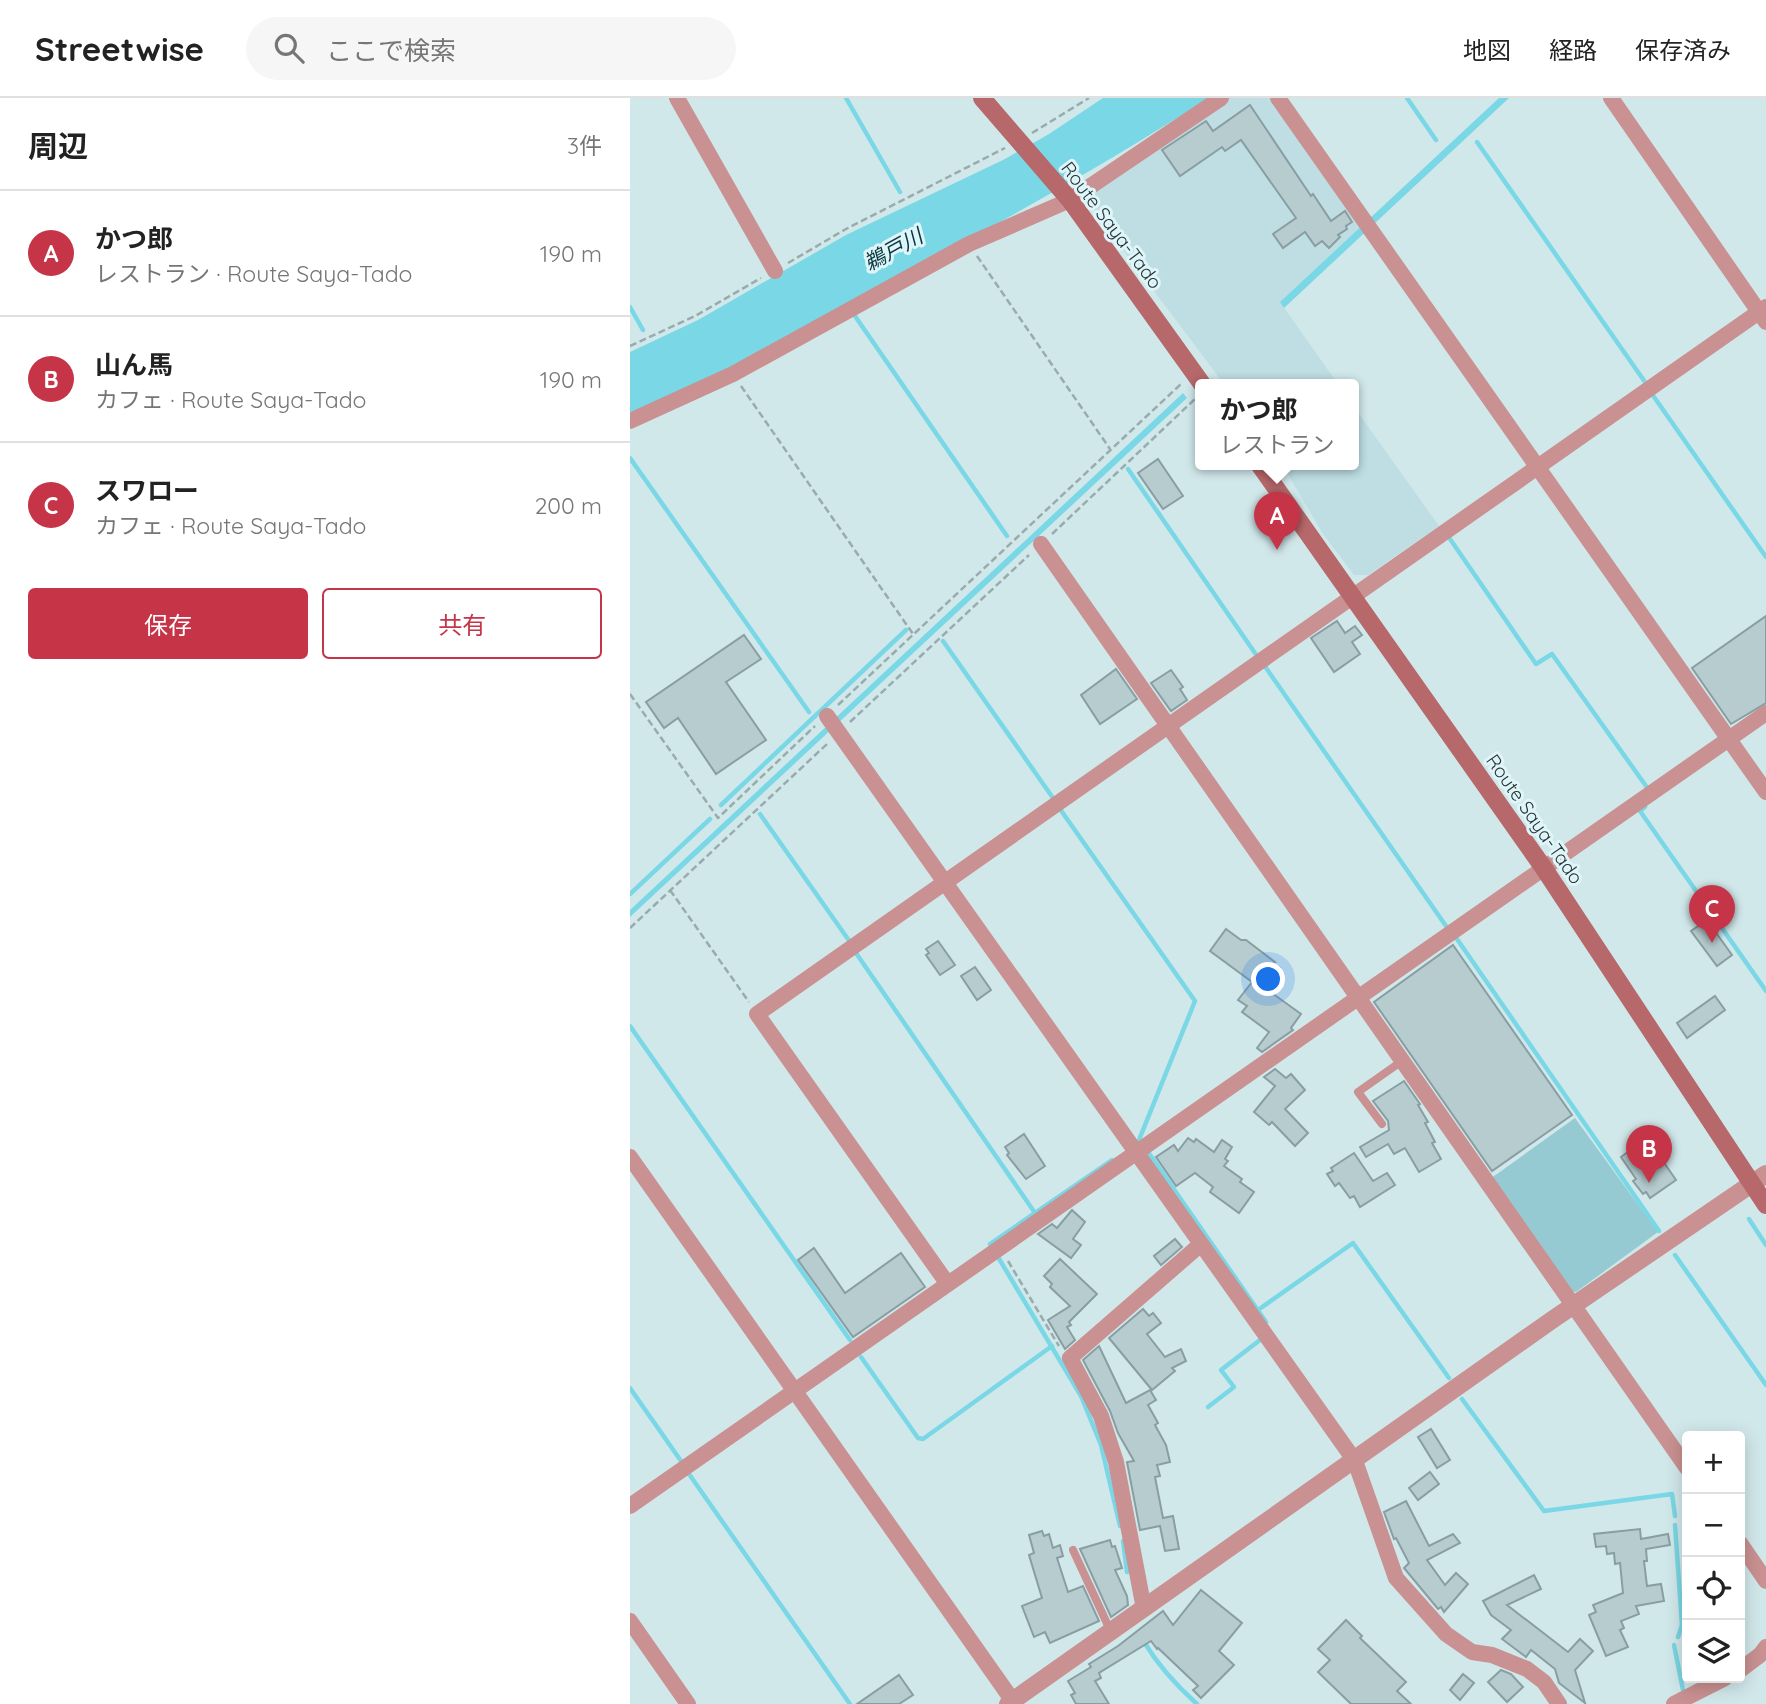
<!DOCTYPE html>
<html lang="ja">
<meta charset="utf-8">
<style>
:root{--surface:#fff;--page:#f6f6f6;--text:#222;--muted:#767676;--line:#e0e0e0;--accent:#c53447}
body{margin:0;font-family:Quicksand,"Noto Sans JP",sans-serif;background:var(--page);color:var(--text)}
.controls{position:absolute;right:21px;bottom:21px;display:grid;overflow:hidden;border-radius:7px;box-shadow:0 4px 18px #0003}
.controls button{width:63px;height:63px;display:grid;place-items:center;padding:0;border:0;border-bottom:2px solid var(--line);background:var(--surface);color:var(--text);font:35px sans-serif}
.you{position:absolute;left:639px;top:882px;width:24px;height:24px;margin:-18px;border:5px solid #fff;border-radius:50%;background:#1a73e8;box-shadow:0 0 0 10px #1a73e833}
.badge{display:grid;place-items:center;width:46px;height:46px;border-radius:50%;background:var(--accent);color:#fff;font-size:23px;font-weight:700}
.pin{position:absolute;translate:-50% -58px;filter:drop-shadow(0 2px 4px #0008)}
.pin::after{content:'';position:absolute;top:37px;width:24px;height:21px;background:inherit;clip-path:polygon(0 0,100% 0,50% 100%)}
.popup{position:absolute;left:565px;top:281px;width:164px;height:91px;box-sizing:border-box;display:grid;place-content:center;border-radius:7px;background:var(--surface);filter:drop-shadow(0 2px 5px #0005);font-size:23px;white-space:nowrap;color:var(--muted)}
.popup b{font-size:26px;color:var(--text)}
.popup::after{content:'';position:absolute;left:50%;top:100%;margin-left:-14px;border:14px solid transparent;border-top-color:var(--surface)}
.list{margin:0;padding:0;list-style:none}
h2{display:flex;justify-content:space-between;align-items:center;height:91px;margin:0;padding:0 28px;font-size:30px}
h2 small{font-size:23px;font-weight:400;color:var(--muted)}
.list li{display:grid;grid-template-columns:46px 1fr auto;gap:21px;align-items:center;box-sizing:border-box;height:126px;padding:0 28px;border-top:2px solid var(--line)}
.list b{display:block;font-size:26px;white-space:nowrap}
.list p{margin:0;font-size:23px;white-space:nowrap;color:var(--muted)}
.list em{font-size:23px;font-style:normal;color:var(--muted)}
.actions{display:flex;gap:14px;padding:21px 28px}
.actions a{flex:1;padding:16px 0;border:2px solid var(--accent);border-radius:7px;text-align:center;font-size:24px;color:var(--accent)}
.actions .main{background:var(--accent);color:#fff}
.icon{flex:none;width:38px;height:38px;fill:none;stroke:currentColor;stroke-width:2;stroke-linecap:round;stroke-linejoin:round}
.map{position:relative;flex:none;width:1136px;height:1606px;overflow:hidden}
header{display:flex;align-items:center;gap:42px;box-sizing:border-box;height:98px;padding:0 35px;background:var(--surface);border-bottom:2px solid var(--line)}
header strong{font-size:33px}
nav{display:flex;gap:38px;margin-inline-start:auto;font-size:24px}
.search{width:490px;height:63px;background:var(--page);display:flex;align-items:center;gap:18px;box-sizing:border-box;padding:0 24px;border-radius:38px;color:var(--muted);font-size:26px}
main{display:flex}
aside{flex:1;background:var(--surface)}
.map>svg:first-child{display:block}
.built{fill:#bedee3}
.green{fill:#95cad2}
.water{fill:#7ad7e5}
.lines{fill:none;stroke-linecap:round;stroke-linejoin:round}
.stream{stroke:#7ad7e5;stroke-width:4.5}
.building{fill:#b6cccf;stroke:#899ea2;stroke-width:2}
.path{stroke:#99abad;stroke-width:2.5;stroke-dasharray:7 3.5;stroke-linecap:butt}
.service{stroke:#c99191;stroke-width:8}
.minor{stroke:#c99191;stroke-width:16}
.tertiary{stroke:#c99191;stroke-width:18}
.secondary{stroke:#b7686a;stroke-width:18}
.labels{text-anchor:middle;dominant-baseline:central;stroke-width:6;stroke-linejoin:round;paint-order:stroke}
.street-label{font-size:19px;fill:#2a3334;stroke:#def5f9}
.water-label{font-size:21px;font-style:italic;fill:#09373d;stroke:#def5f9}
</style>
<header>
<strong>Streetwise</strong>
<div class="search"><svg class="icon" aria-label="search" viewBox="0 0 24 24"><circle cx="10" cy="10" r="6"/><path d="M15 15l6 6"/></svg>ここで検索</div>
<nav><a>地図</a><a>経路</a><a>保存済み</a></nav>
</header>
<main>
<aside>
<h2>周辺<small>3件</small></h2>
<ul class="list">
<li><span class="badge">A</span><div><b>かつ郎</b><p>レストラン · Route Saya-Tado</p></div><em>190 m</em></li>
<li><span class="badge">B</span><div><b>山ん馬</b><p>カフェ · Route Saya-Tado</p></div><em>190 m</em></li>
<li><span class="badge">C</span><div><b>スワロー</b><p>カフェ · Route Saya-Tado</p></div><em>200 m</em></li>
</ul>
<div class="actions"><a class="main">保存</a><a>共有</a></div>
</aside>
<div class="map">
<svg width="1136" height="1606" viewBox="0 0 1136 1606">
<rect width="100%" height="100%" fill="#d1e8eb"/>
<g class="built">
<path d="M597,0h47l89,127 -83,77 58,82h-114l-140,-186z"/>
<path d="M724,309l85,119 -71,49h-14l-31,-41 -41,-70h72z"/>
</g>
<path class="green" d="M945,1020l83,114 -82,60 -8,-1 -78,-112z"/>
<g class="water">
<path d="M473,0h106c-172,110 -354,202 -534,299l-45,19v-64l68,-32 148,-85 159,-76 44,-25z"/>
<path d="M869,0h10l-225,210 -4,-6z"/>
<path d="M553,295l4,5 -557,519v-7z"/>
</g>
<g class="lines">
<g class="stream">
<path d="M216,0l54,94"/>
<path d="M777,0l29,42"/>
<path d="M847,44l168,240"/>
<path d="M0,209l13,23"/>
<path d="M225,218l152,220"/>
<path d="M1022,296l114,163"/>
<path d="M0,360l179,254"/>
<path d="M498,371l129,187"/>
<path d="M818,438l88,128 16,-10 94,132"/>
<path d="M313,543l110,157"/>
<path d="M634,567l182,261"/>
<path d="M91,707l185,-175"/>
<path d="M1015,709l-5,4 126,180"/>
<path d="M430,711l135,192 -56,139"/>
<path d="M130,716l90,128"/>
<path d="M0,796l80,-75"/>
<path d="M827,841l202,292"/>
<path d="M226,855l179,260"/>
<path d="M0,928l220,314"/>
<path d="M518,1054l118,170"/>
<path d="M1119,1121l17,26"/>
<path d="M363,1150l-3,-4 122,-84"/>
<path d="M1045,1157l91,130"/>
<path d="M368,1159l83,139 20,49 19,81"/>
<path d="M628,1212l95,-67 96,135"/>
<path d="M231,1259l57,81 5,1 129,-93"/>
<path d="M0,1290l51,73"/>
<path d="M832,1301l82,112 128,-17 3,22"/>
<path d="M578,1309l26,-20 -13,-17 39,-30"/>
<path d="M59,1376l161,230"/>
<path d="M1045,1427l7,100 -4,12"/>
<path d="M493,1443l4,31"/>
<path d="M514,1544c14,23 33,44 53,62"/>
<path d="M1044,1547l9,45"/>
</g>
</g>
<g class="building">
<path d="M620,7l61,91 2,-2 18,27 14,-10 7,11 -6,4 1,3 -9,6 2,2 -11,11 -7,-7 -7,5 -10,-14 -22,16 -10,-14 23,-16 -55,-78 -16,11 -3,-4 -42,29 -18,-26 44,-29 7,10z"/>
<path d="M528,361l25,37 -20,13 -25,-36z"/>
<path d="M1136,518v87l-35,21 -39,-56z"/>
<path d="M707,523l8,12 10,-7 7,9 -10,7 8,12 -26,18 -23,-34z"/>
<path d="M114,537l17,24 -35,23 40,58 -50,34 -38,-56 -14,10 -18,-26z"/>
<path d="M486,571l21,30 -37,25 -19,-29z"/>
<path d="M541,572l12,17 -3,2 7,11 -16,11 -20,-28z"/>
<path d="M1077,822l25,35 -15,11 -26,-35z"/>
<path d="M596,831l15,11h5l29,22 -2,1 7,5 -15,20 36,26 -10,14 2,2 -31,22 -5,-4 12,-16 -27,-20 5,-6 -9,-6 14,-18 -42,-31z"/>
<path d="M308,843l17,24 -15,10 -14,-20 3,-2 -3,-4z"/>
<path d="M823,847l119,170 -80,56 -118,-169z"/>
<path d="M345,869l16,23 -14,10 -16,-24z"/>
<path d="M1085,898l10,14 -38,28 -10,-15z"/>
<path d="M645,971l11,9 5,-4 14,16 -20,19 23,24 -13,13 -23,-24 -3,3 -15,-13 21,-26 -11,-9z"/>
<path d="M774,983l16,23 -2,1 10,17 -3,1 10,19 -3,1 9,16 -22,13 -14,-24 -11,6 -6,-10 -22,13 -6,-10 29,-17 -1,-9 -15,-20z"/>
<path d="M394,1036l21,32 -19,13 -19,-24 2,-2 -4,-6z"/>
<path d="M558,1040l6,4 2,-3 18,13 8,-12 10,7 -7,12 3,2 -4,5 18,13 -2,3 14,10 -15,21 -29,-21 3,-5 -18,-14 -19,13 -20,-29 18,-12 4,6z"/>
<path d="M1017,1040l29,42 -26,18 -4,-6 -3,2 -10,-13 3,-2 -15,-22z"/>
<path d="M724,1055l19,28 14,-8 8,12 -35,22 -6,-11 -4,2 -11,-15 -4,3 -8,-12 6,-3 -2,-3z"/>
<path d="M442,1112l13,12 -12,17 8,6 -10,13 -33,-24 14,-10 5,4z"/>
<path d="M545,1141l7,8 -21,18 -7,-9z"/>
<path d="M184,1150l31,45 56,-40 24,34 -72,50 -55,-77z"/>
<path d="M430,1161l37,35 -28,28 2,3 -4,2 8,13 -10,9 -17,-29 22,-14 -20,-19 2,-3 -8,-8z"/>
<path d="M513,1211l6,7 4,-3 8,10 -14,11 18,23 16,-8 5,12 -14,7 3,3 -23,19 -43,-52z"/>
<path d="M469,1248l27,57 24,-13 6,10 -8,5 10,18 -3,2 11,20 4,17 -13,3 3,11 -5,1 8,41 10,-2 6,33 -14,2 -5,-25 -20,4 -13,-68 7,-1 -16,-28 -8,-22 -27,-51z"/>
<path d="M801,1331l19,31 -13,8 -19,-31z"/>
<path d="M800,1374l9,12 -21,16 -9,-12z"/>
<path d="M776,1403l23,45 24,-12 7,9 -33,17 18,25 11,-12 12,11 -24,28 -3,-5 -3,2 -34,-41 5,-5 -13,-25 -2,1 -10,-27z"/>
<path d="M1010,1431l1,10 27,-5 2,11 -24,4 1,12h-3l3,25 14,-2 3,17 -28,5 3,8 -18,7 3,7 -4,2 8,17 -22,9 -17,-41 7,-3 -3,-7 30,-12 -3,-30 -5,1 -1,-11 -7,1 -1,-8 -10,1 -2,-13z"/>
<path d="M412,1433l2,5 5,-2 4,14 7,-3 3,11 -6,2 11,34 15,-6 16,35 -49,22 -5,-11 -11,5 -12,-31 20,-8 -13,-43 5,-2 -5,-18z"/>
<path d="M480,1442l2,7 3,-1 7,22 -7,2 12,26 1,9 -17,12 -31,-68z"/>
<path d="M904,1477l7,14 -34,16 61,47 12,-13 13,12 -18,19 10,33 -26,-20 -4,-14 -24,-19 -5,7 -24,-18 9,-9 -20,-15 -8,-14z"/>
<path d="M571,1492l41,33 -23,28 15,14 -33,33 -8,-8 5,-4 -40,-38 -1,1 -6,-8 -52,32 2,5 -6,3 14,23h-33l-5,-9 4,-2 -7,-12 23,-14 -2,-3 29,-18 45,-35 10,14z"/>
<path d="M716,1522l16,16 -2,2 46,44 -9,9 14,13h-60l-33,-32 12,-12 -12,-11z"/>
<path d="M871,1572l10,4 12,13 -16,15 -19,-20z"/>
<path d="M833,1576l11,9 -14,17 -10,-10z"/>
<path d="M269,1577l14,20 -14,9h-42z"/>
</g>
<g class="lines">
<g class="path">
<path d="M402,35l57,-35"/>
<path d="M347,158l133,193"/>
<path d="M158,165l58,-34 159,-81"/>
<path d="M0,248l65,-30 66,-38"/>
<path d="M111,288l172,248"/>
<path d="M422,436l143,-135"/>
<path d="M0,596l88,124 97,-92"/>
<path d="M208,607l343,-321"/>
<path d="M220,624l179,-167"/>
<path d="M40,792l79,112"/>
<path d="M0,830l197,-184"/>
<path d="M378,1163l51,85"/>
</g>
<g class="service">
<path d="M752,1026l-24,-32 44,-31"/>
<path d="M443,1452l38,82"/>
</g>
<g class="minor">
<path d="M47,0l98,173"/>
<path d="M648,0l488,694"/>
<path d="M981,0l155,224"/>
<path d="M0,323l103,-47 236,-130 101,-44 151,-102"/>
<path d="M411,446l646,924"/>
<path d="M197,618l528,745 41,117 50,56 26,18 20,3 35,14 17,13 15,22"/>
<path d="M0,1059l385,547"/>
<path d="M317,1185l-190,-269 1009,-707"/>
<path d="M0,1408l1136,-793"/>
<path d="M1110,1445l26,38"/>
<path d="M514,1511l-28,-147 -15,-46 -31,-58 131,-114"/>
<path d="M0,1523l58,83"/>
<path d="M1110,1572l20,-15 6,-8"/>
<path d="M1044,1606l51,-26"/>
</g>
<path class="tertiary" d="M378,1606l544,-384 214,-146"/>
<g class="secondary">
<path d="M352,0l88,102 132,184"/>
<path d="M629,366l284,403 223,338"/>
</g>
</g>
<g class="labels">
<g class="street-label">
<text transform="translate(482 127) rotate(53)">Route Saya-Tado</text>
<text transform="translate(905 721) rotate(55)">Route Saya-Tado</text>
</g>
<g class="water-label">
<text transform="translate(263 151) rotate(-29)">鵜戸川</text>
</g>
</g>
</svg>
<div class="controls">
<button>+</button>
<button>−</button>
<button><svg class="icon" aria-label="locate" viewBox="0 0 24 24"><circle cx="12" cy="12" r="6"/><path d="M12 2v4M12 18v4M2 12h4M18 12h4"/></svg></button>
<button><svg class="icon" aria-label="layers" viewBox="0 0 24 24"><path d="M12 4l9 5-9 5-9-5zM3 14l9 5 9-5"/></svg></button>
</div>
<div class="you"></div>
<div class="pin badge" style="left:647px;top:452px">A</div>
<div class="popup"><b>かつ郎</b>レストラン</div>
<div class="pin badge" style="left:1019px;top:1085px">B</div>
<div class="pin badge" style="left:1082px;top:845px">C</div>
</div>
</main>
